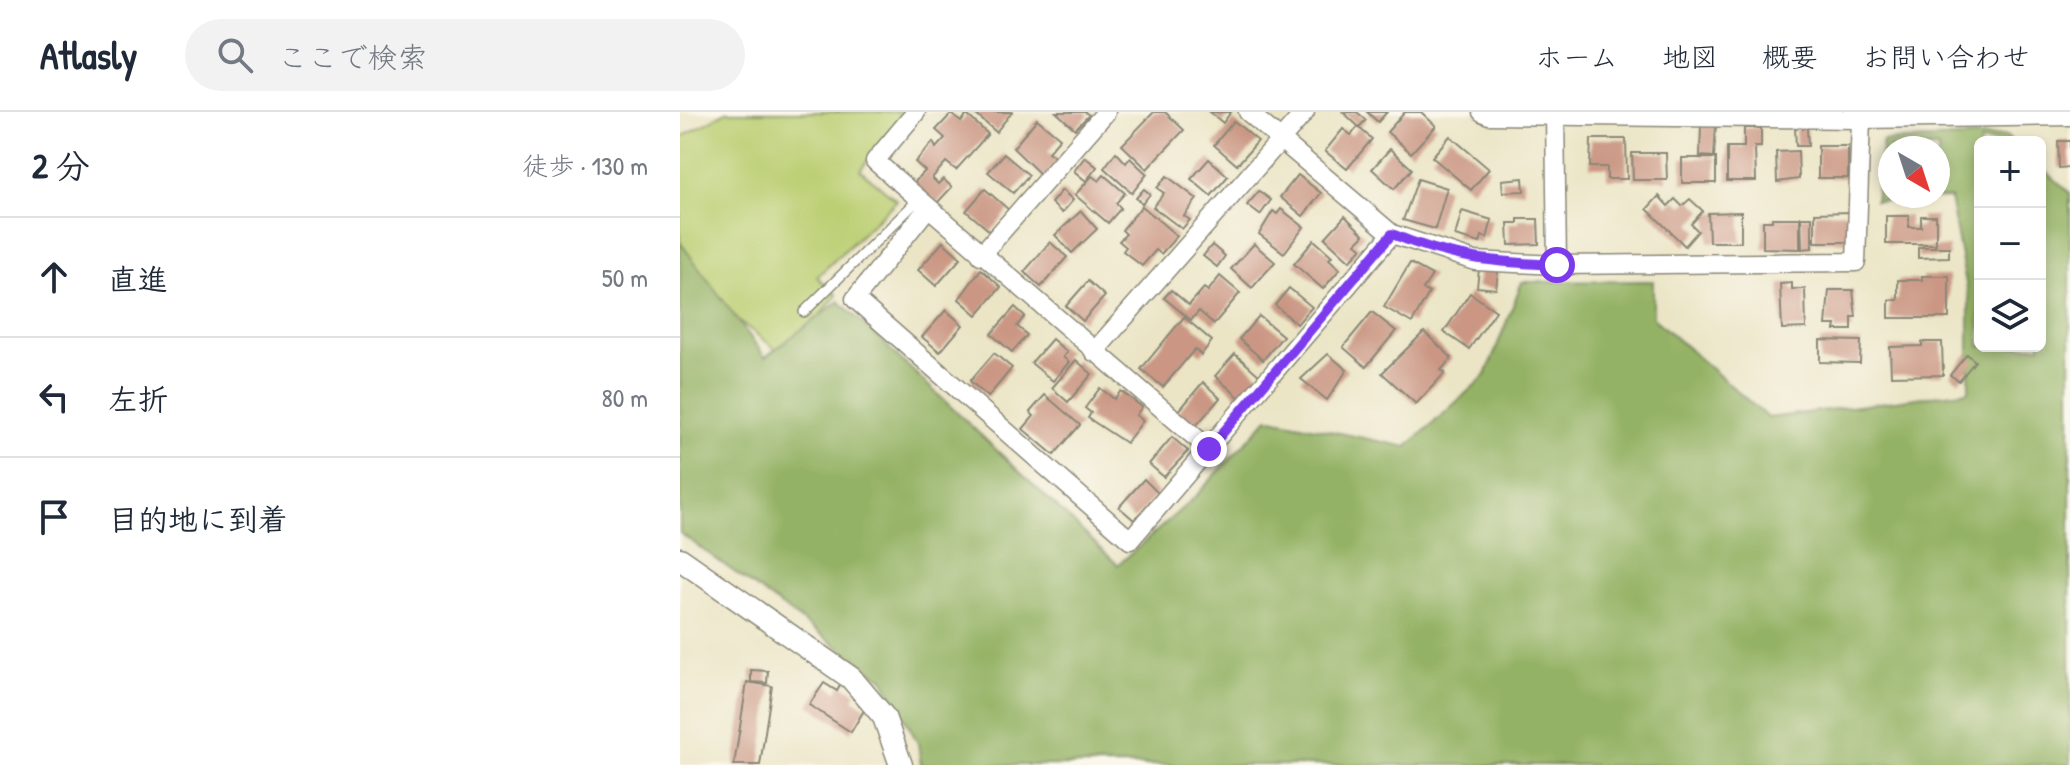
<!DOCTYPE html>
<html lang="ja">
<meta charset="utf-8">
<style>
:root{--surface:#fff;--page:#f2f2f3;--text:#1f2937;--muted:#747a83;--line:#e0e1e3}
body{margin:0;font-family:"Patrick Hand","Klee One",sans-serif;background:var(--page);color:var(--text)}
.controls{position:absolute;right:24px;top:24px;display:grid;overflow:hidden;border-radius:12px;box-shadow:0 4px 12px #0003}
.controls button{width:72px;height:72px;display:grid;place-items:center;padding:0;border:0;border-bottom:2px solid var(--line);background:var(--surface);color:var(--text);font:40px sans-serif}
.compass{position:absolute;left:1198px;top:24px;width:72px;height:72px;border-radius:50%;background:var(--surface);box-shadow:0 4px 12px #0003;rotate:141deg}
.stop{position:absolute;width:24px;height:24px;margin:-18px;border:6px solid #7c3aed;border-radius:50%;background:#fff}
.stop.end{background:#7c3aed;border-color:#fff;box-shadow:0 2px 8px #0008}
.list{margin:0;padding:0;list-style:none}
h2{display:flex;justify-content:space-between;align-items:center;height:104px;margin:0;padding:0 32px;font-size:34px}
h2 small{font-size:26px;font-weight:400;color:var(--muted)}
.list li{display:grid;grid-template-columns:52px 1fr auto;gap:24px;align-items:center;box-sizing:border-box;height:120px;padding:0 32px;border-top:2px solid var(--line)}
.list b{display:block;font-size:30px;white-space:nowrap}
.list em{font-size:26px;font-style:normal;color:var(--muted)}
.icon{flex:none;width:44px;height:44px;fill:none;stroke:currentColor;stroke-width:2;stroke-linecap:round;stroke-linejoin:round}
.map{position:relative;flex:none;width:1390px;height:653px;overflow:hidden}
header{display:flex;align-items:center;gap:48px;box-sizing:border-box;height:112px;padding:0 40px;background:var(--surface);border-bottom:2px solid var(--line)}
header strong{font-size:38px}
nav{display:flex;gap:44px;margin-inline-start:auto;font-size:28px}
.search{width:560px;height:72px;background:var(--page);display:flex;align-items:center;gap:20px;box-sizing:border-box;padding:0 28px;border-radius:44px;color:var(--muted);font-size:30px}
main{display:flex}
aside{flex:1;background:var(--surface)}
.map>svg:first-child{display:block}
.green{fill:#bbcf73;stroke:#737d4f;stroke-width:2}
.forest{fill:#94b265;stroke:#606e48;stroke-width:2;fill-rule:evenodd}
.building{fill:#cb9784}
.lines{fill:none;stroke-linecap:round;stroke-linejoin:round}
.service-casing{stroke:#8b8878;stroke-width:12}
.minor-casing{stroke:#8b8878;stroke-width:21}
.tertiary-casing{stroke:#8b8878;stroke-width:25}
.service{stroke:#fff;stroke-width:9}
.minor{stroke:#fff;stroke-width:18}
.tertiary{stroke:#fff;stroke-width:22}
.route{stroke:#7c3aed;stroke-width:10}
</style>
<header>
<strong>Atlasly</strong>
<div class="search"><svg class="icon" aria-label="search" viewBox="0 0 24 24"><circle cx="10" cy="10" r="6"/><path d="M15 15l6 6"/></svg>ここで検索</div>
<nav><a>ホーム</a><a>地図</a><a>概要</a><a>お問い合わせ</a></nav>
</header>
<main>
<aside>
<h2>2 分<small>徒歩 · 130 m</small></h2>
<ul class="list">
<li><svg class="icon" aria-label="ahead" viewBox="0 0 24 24"><path d="M12 20V5M6 11l6-6 6 6"/></svg><div><b>直進</b></div><em>50 m</em></li>
<li><svg class="icon" aria-label="left" viewBox="0 0 24 24"><path d="M17 20v-9H6M10 6l-5 5 5 5"/></svg><div><b>左折</b></div><em>80 m</em></li>
<li><svg class="icon" aria-label="arrive" viewBox="0 0 24 24"><path d="M6 21V4h12l-3 4 3 4H6"/></svg><div><b>目的地に到着</b></div></li>
</ul>
</aside>
<div class="map">
<svg width="1390" height="653" viewBox="0 0 1390 653">
<rect width="100%" height="100%" fill="#fbf7ec"/>
<filter id="ink" filterUnits="userSpaceOnUse"><feTurbulence type="fractalNoise" baseFrequency=".0125" numOctaves="2"/><feDisplacementMap in="SourceGraphic" scale="16" xChannelSelector="R" yChannelSelector="G"/><feConvolveMatrix kernelMatrix="1 2 1 2 8 2 1 2 1" color-interpolation-filters="sRGB"/></filter>
<filter id="wash" filterUnits="userSpaceOnUse"><feTurbulence type="fractalNoise" baseFrequency=".006" numOctaves="4" result="noise"/><feDisplacementMap in="SourceGraphic" scale="32" xChannelSelector="R" yChannelSelector="G"/><feGaussianBlur stdDeviation="1.8" result="paint"/><feColorMatrix in="noise" values="0 0 0 0 0 0 0 0 0 0 0 0 0 0 0 0 0 1.4 0 .05"/><feComposite in="paint" operator="in"/></filter>
<g filter="url(#wash)">
<rect width="100%" height="100%" fill="#ebe5c6"/>
<path class="green" d="M46,0h181l-47,58 37,30 -80,77 20,18 -52,61 -105,-80v-138z"/>
<path class="forest" d="M1326,24l7,6h-33v204h60v-180l30,27v572h-1149l-3,-22 -34,-63 -204,-147v-291l85,115 74,-56 279,264 76,-67 74,-80 139,29 79,-72 36,-93 131,-1v37l115,100 201,-27v-92l-19,-101 -75,3 8,-60zM1210,36h48v48h-48z"/>
<g id="blocks">
<g class="building">
<path d="M293,0h39l-16,20z"/>
<path d="M376,0h29l4,3 -14,14z"/>
<path d="M474,0h11l19,18 -37,39 -25,-24z"/>
<path d="M530,0h21l-8,11z"/>
<path d="M663,0h14l9,8 -7,7z"/>
<path d="M687,0h20l-9,10z"/>
<path d="M725,0h16l15,14 -25,27 -24,-21z"/>
<path d="M271,2l10,8 6,-7 21,19 -32,36 -10,-8 -14,16 6,6 5,-5 9,8 -15,16 -8,-8 -4,4 -14,-13 14,-15 -10,-9 18,-20 3,6 9,-10 -9,-8z"/>
<path d="M357,7l23,19 -12,14 11,8 -15,18 -31,-30z"/>
<path d="M554,9l24,20 -21,24 -23,-20z"/>
<path d="M1021,13l15,1 -2,31 -14,-1z"/>
<path d="M678,15l14,12 -25,30 -22,-18 18,-22 8,6z"/>
<path d="M1064,16h17v19h-6l1,34h-29v-34h17z"/>
<path d="M1115,16h12l1,18h-12z"/>
<path d="M770,24l39,33 -18,21 -39,-33z"/>
<path d="M911,27h35l1,40h-20v-12h-17z"/>
<path d="M1378,29h12v26l-11,1z"/>
<rect x="1138" y="34" width="30" height="32"/>
<path d="M710,37l22,20 -18,20 -22,-20z"/>
<path d="M1118,39l1,28 -22,3 -1,-30z"/>
<path d="M436,40l10,11 4,-5 17,16 -15,19 -28,-25z"/>
<path d="M952,41h34l1,27h-34z"/>
<path d="M324,42l25,21 -16,18 -25,-21z"/>
<path d="M405,45l12,10 -11,14 -12,-10z"/>
<rect x="1002" y="46" width="34" height="25"/>
<path d="M529,47l19,17 -17,20 -20,-17z"/>
<path d="M424,63l21,18 -9,10 5,5 -13,15 -33,-28 17,-19 7,5z"/>
<path d="M618,63l23,18 -18,23 -23,-19z"/>
<path d="M487,64l30,23 -13,17 6,4 -8,9 -29,-22 11,-14 -7,-5z"/>
<path d="M843,66l1,13 -21,1 -1,-12z"/>
<path d="M738,67l29,9 -12,41 -32,-9z"/>
<path d="M305,77l24,21 -18,22 -25,-21z"/>
<path d="M464,77l6,5 -8,10 -6,-6z"/>
<path d="M382,78l11,10 -11,13 -11,-10z"/>
<path d="M579,79l12,9 -11,15 -13,-10z"/>
<path d="M979,84l9,10 7,-7 7,7 8,-7 13,12 -12,13 7,7 -13,15 -38,-37z"/>
<path d="M462,94l35,30 -16,18 -5,-4 -14,16 -19,-15 3,-4 -7,-6 7,-7 -4,-4z"/>
<path d="M601,97l23,18 -20,26 -25,-19 14,-23 4,3z"/>
<path d="M401,99l16,18 -25,24 -17,-18z"/>
<path d="M782,99l30,9 -5,18 -5,-2 -2,7 -25,-7z"/>
<path d="M1061,100v30h-32l-1,-29z"/>
<path d="M1170,100v30h-35v-29z"/>
<path d="M665,104l19,19 -8,8 6,5 -12,13 -25,-23z"/>
<path d="M1206,104h23v11h12v-11h15v28h-50z"/>
<path d="M1121,105h11v31l-10,1z"/>
<path d="M1092,106h28v31l-37,-1v-27h9z"/>
<path d="M838,107h20l1,25 -30,1 -1,-22h10z"/>
<path d="M634,128l18,16 -3,3 11,10 -17,20 -29,-25z"/>
<path d="M263,130l18,16 -25,28 -18,-16z"/>
<path d="M370,130l17,15 -26,30 -17,-15z"/>
<path d="M574,132l21,18 -23,26 -21,-19z"/>
<path d="M532,133l13,11 -8,11 -14,-11z"/>
<path d="M1238,135h31v10l-31,1z"/>
<path d="M730,151l22,12 -9,14 6,4 -17,30 -28,-16z"/>
<path d="M301,157l20,18 -24,28 -18,-16z"/>
<path d="M799,157l19,2 -2,18 -19,-2z"/>
<path d="M540,164l20,17 -26,31 -15,-13 -8,9 -27,-22 7,-8 18,15 15,-17 4,3z"/>
<path d="M1242,164h27v42h-60v-18h9v-20h24z"/>
<path d="M408,169l17,15 -22,25 -17,-15z"/>
<path d="M1112,171v6h13l1,39 -24,1 -2,-45z"/>
<path d="M609,176l23,19 -15,17 -22,-19z"/>
<path d="M1149,178h24l3,27h-4v13h-17l1,-5h-10z"/>
<path d="M790,181l26,18 -27,38 -25,-17z"/>
<path d="M335,195l10,9 -8,10 10,9 -15,17 -21,-18z"/>
<path d="M266,198l17,15 -23,27 -18,-15z"/>
<path d="M692,200l24,19 -30,36 -23,-20z"/>
<path d="M579,204l24,20 -20,24 -24,-21z"/>
<path d="M504,205l28,24 -11,14 -6,-6 -32,38 -22,-18z"/>
<path d="M744,220l28,26 -11,12 4,3 -29,31 -34,-31z"/>
<path d="M372,227l15,13 -4,5 6,5 -16,19 -22,-18z"/>
<path d="M1140,228l41,1 -1,22 -40,-1z"/>
<path d="M1242,230h20l1,33 -52,1 -1,-29 32,-1z"/>
<path d="M314,241l18,15 -24,29 -18,-16z"/>
<path d="M555,242l25,22 -20,22 -25,-22z"/>
<path d="M648,242l19,16 -20,30 -26,-21z"/>
<path d="M1287,242l8,7 -16,20 -9,-6z"/>
<path d="M396,248l16,14 -24,28 -16,-14z"/>
<path d="M523,270l17,16 -25,29 -17,-15z"/>
<path d="M420,276l14,11 7,-8 21,16 -6,8 7,6 -17,22 -38,-25 3,-5 -6,-5z"/>
<path d="M365,283l35,30 -26,30 -31,-26 11,-13 -4,-4z"/>
<path d="M492,325l16,14 -24,26 -15,-13z"/>
<path d="M464,367l14,14 -24,27 -15,-13z"/>
<path d="M71,558l17,1 -1,12 -16,-1z"/>
<path d="M67,570l25,4 -12,79h-26z"/>
<path d="M144,571l13,8 4,-7 15,9 -3,6 13,8 -15,25 -42,-27z"/>
</g>
</g>
</g>
<g filter="url(#ink)">
<use href="#blocks" fill-opacity="0" stroke="#8b8878" stroke-width="2"/>
<g class="lines">
<defs>
<path id="service" d="M124,200l114,-112"/>
<g id="minor">
<path d="M236,0l-41,49 334,288"/>
<path d="M568,0l144,122 83,27 82,4 299,-3 5,-143"/>
<path d="M802,0l7,3 372,4 209,-3"/>
<path d="M875,0l2,153"/>
<path d="M247,97l-72,90 275,241 262,-306"/>
<path d="M301,143l125,-143"/>
<path d="M414,240l211,-240"/>
</g>
<path id="tertiary" d="M0,447l171,119 33,39 17,48"/>
</defs>
<use href="#service" class="service-casing"/>
<use href="#minor" class="minor-casing"/>
<use href="#tertiary" class="tertiary-casing"/>
<use href="#service" class="service"/>
<use href="#minor" class="minor"/>
<use href="#tertiary" class="tertiary"/>
</g>
</g>
<g class="lines" filter="url(#ink)">
<path class="route" d="M529,337l183,-215c59,25 101,28 165,31"/>
</g>
</svg>
<div class="controls">
<button>+</button>
<button>−</button>
<button><svg class="icon" aria-label="layers" viewBox="0 0 24 24"><path d="M12 4l9 5-9 5-9-5zM3 14l9 5 9-5"/></svg></button>
</div>
<svg class="compass" viewBox="-18 -18 36 36"><path d="M0-13l5 13h-10z" fill="#e53935"/><path d="M0 13l5-13h-10z" fill="#747a83"/></svg>
<div class="stop" style="left:877px;top:153px"></div>
<div class="stop end" style="left:529px;top:337px"></div>
</div>
</main>
